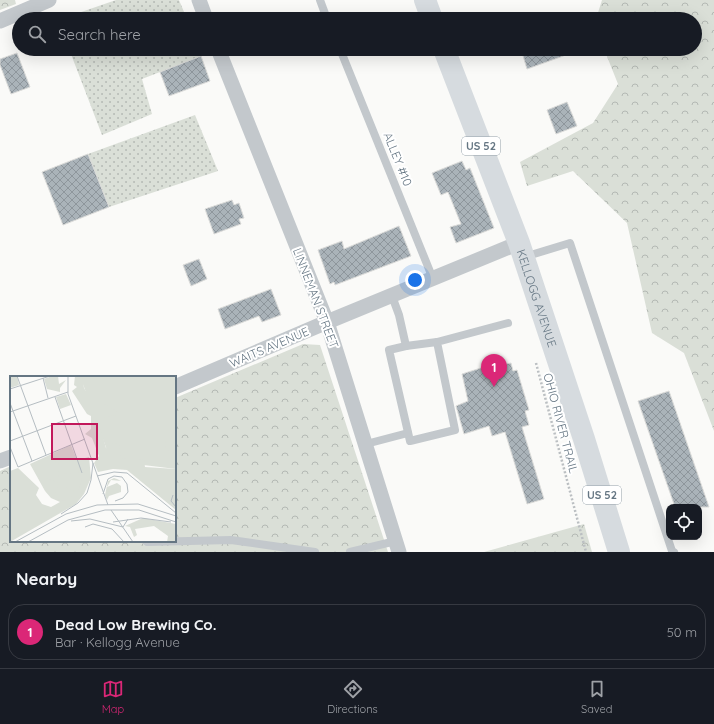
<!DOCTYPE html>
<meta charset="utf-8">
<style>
:root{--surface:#171b24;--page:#242831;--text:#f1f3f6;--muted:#9ea1a6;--line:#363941;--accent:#db2777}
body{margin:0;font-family:Quicksand,sans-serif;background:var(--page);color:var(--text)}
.controls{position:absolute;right:12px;bottom:12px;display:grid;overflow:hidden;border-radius:8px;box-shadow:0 4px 16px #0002}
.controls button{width:36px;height:36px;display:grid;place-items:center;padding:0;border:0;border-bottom:1px solid var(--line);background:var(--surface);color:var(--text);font:20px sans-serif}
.you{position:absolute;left:415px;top:280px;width:14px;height:14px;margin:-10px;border:3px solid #fff;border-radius:50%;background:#1a73e8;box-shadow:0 0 0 6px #1a73e833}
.badge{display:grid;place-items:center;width:26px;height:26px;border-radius:50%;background:var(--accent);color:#fff;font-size:13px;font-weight:700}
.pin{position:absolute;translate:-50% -33px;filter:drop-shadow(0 1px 2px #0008)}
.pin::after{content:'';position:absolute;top:21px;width:14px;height:12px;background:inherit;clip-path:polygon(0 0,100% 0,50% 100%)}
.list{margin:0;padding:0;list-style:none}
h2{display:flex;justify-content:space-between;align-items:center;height:52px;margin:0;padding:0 16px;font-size:17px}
h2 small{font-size:13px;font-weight:400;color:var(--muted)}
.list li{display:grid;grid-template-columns:26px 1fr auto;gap:12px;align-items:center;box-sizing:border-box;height:56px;margin:0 8px 8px;padding:0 8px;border:1px solid var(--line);border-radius:16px}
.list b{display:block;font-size:15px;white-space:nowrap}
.list p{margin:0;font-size:13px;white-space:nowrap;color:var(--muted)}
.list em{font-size:13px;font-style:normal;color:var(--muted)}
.icon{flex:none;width:22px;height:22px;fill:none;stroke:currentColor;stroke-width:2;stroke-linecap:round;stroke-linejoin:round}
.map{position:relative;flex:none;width:714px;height:552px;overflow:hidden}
.search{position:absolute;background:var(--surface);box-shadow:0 4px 16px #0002;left:12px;right:12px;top:12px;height:44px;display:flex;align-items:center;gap:10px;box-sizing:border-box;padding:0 14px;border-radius:22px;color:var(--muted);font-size:15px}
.sheet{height:116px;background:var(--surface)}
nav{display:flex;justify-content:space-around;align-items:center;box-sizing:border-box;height:56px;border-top:1px solid var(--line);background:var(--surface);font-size:11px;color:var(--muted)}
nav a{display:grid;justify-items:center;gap:2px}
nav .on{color:var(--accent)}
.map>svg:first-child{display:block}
.grass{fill:url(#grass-dots)}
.forest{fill:url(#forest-crowns)}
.building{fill:url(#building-cross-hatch);stroke:#dcdcda}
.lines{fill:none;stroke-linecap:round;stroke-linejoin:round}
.path{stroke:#bbbfc2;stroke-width:2.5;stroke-dasharray:2 2;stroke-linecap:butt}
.service{stroke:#c3c8cc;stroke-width:8}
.minor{stroke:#c3c8cc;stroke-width:15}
.primary{stroke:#d6dbdf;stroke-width:22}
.labels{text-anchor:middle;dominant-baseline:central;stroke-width:4;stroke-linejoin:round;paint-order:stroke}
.shield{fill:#fff;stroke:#939fa8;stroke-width:1}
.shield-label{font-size:11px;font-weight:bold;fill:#657683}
.street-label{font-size:12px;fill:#657683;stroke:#fff}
.inset-road{fill:none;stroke:#b5bdc2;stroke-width:1}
.view{fill:#c2185b;fill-opacity:0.15;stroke:#c2185b;stroke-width:2}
.inset-edge{fill:none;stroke:#657683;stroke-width:2}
</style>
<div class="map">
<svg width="714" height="552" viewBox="0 0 714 552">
<defs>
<pattern id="grass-dots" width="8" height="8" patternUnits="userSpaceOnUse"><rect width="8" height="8" fill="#dadfd7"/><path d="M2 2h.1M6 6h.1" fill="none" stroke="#b4b9b4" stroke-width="1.8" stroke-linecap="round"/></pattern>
<pattern id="forest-crowns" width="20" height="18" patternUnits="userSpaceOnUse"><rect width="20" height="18" fill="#dadfd7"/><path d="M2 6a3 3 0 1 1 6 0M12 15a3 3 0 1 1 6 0" fill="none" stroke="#b4b9b4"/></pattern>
<pattern id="building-cross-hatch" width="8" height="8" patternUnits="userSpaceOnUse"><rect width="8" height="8" fill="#aab3b9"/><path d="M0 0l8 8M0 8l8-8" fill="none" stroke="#8e969c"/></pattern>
</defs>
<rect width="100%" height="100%" fill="#fafaf8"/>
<g class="grass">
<path d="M116,0h63l8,19h-126z"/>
<path d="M69,49h129l3,7 -59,23 10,35 -50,21z"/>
<path d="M195,115l23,56 -109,36 -21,-53z"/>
</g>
<g class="forest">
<path d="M0,0h15l1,4 -16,6z"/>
<path d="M602,0h112v431l-30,-78 -32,-20 -25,-110 -54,-52 -46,15 -7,-24 73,-39 25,-39 -14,-35h91v-30h-99z"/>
<path d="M303,344l17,1 68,207h-388v-81l11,-5v75h164v-143z"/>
<path d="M584,524l8,28h-108z"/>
</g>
<g class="building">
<path d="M521,49h56v2l-50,18z"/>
<path d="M17,53l13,34 -19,7 -11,-29v-6z"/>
<path d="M201,56l9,25 -41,15 -9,-24z"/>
<path d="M567,102l10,24 -21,8 -9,-24z"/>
<path d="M88,154l21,53 -46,18 -21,-53z"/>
<path d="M462,161l4,9 4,-2 24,60 -38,15 -6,-16 11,-3 -13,-32 -7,3 -9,-22z"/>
<path d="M232,200l2,5 5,-2 5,15 -5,1 2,5 -27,10 -9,-25z"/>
<path d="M399,226l12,30 -76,29 -1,-3 -4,2 -12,-34 24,-9 2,8z"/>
<path d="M199,259l8,20 -16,7 -8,-21z"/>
<path d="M271,289l10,26 -19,7 -3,-6 -34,13 -7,-20z"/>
<path d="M498,356l4,9 9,-2 2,8 4,-1 12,40 -4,1 4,14 -7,2 22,72 -17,5 -22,-72 -13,4 -3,-10 -25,8 -8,-28 12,-5 -6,-27 22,-7 -1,-6z"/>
<path d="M669,391l40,116h-34l-37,-106z"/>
</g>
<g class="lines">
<path class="path" d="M536,363l50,189"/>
<g class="service">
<path d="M320,0l7,19"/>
<path d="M340,49l93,230"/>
<path d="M524,257l46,-14 102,308 2,1"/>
<path d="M392,296l7,19 7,31 -17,4 21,91 45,-11 -18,-88 71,-19"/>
<path d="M406,346l31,-4"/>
<path d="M366,444l42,-11"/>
<path d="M146,541l1,1 84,-2 84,12"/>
<path d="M350,552l46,-11"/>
</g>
<g class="minor">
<path d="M199,0l7,19"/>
<path d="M0,21l49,-21"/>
<path d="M218,49l109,273 72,230"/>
<path d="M175,387l152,-65 192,-79"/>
<path d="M0,461l11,-4"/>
</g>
<g class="primary">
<path d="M425,0l7,19"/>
<path id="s1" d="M444,49l75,194 65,196 35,113"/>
</g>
</g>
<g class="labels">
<g class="shield">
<rect x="462" y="137" width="38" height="18" rx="3"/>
<rect x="583" y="486" width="38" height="18" rx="3"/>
</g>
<g class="shield-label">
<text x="481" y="146">US 52</text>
<text x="602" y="495">US 52</text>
</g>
<g class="street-label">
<text transform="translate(398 159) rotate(68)">ALLEY #10</text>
<text transform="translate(316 298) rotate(69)">LINNEMAN STREET</text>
<text stroke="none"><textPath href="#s1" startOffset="266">KELLOGG AVENUE</textPath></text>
<text transform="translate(269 347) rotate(-23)">WAITS AVENUE</text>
<text transform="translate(561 423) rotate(75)">OHIO RIVER TRAIL</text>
</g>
</g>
<g transform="translate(10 376)">
<rect width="166" height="166" fill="#fafaf8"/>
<path d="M0,0h7l2,9 -9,3zM70,0h96v93l-65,-8zM56,18l5,11 -11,4 -4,-12zM104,102l3,1 4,2 -10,-1 -4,7 10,-4 4,3v6l-12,4 -2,4 -2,-5 3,-14z" fill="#dadfd7"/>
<path d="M42,0h6l1,8 7,-4 -6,8v4l-13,-3 -3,-10zM65,0h7l2,12 10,17 8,-2 15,8 -1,4 -14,3 -3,5 7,25 5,1v-5l8,-1 2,15 23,2 1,7 31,2v41l-49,-40 -14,-1 -15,3 -4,-9 5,-7 -7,-18 -7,-4 6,-5v-13l-4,-2 -15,-23 5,-4 -3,-2zM166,58v22l-11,-8 1,-7zM61,69l6,15 12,-3 2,21 -7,16 -8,10 -66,38v-71l8,-3 21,20 -3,7 6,9 9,3 9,-5 -9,-4 -6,-7 -15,-27zM133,142l33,6v18h-9l1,-6 -14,-10 -19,3 2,6 -3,2 -4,-10 -5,-1z" fill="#dadfd7"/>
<path d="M53,83l10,3 6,6 -7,5 -7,1 -6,-14zM48,85l1,16h-15l4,-12zM68,95l4,9 -4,11 -12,10 -11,-2 7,-14 13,7 -9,-12zM35,102l14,5 -5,14 -9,-7z" fill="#dadfd7"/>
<path class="inset-road" d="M7,0l29,79M58,0v18l40,111M33,2l5,20M0,13l40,-13M45,21l27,76M0,27l22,58M0,36l58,-20M0,65l66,-25M0,71l8,20 67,-28M87,100l17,-4 13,1 49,40M93,118l5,-15 6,-3 8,1 5,7 1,8 -5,6 -8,3M163,119l-2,6 5,6M101,134l22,32M51,138l17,-11 9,-10 4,-13 2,-17M61,145l19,-2 33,8 5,-8M103,146l28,-4 30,4M75,151l8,-3 19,5 12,13M5,166l51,-28 31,-9 41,-1 38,12M18,166l40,-22 37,-10h34l37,12"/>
<path class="view" d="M42,48h45v35h-45z"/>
<rect width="166" height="166" class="inset-edge"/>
</g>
</svg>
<div class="controls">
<button><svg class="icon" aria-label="locate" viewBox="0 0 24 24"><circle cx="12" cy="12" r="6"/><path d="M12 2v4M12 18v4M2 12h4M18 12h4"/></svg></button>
</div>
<div class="you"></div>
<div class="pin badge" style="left:494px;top:387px">1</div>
<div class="search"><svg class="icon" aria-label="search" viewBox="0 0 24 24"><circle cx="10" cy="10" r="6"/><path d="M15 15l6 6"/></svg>Search here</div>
</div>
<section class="sheet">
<h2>Nearby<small></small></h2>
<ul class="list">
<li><span class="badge">1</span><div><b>Dead Low Brewing Co.</b><p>Bar · Kellogg Avenue</p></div><em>50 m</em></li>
</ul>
</section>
<nav>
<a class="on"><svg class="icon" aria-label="map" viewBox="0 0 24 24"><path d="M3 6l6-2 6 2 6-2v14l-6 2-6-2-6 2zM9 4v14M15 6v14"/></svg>Map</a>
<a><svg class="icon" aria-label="directions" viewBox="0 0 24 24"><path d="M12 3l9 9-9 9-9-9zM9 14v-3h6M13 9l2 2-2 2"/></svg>Directions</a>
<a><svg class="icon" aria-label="saved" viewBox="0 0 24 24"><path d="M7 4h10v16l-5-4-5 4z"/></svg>Saved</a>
</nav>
